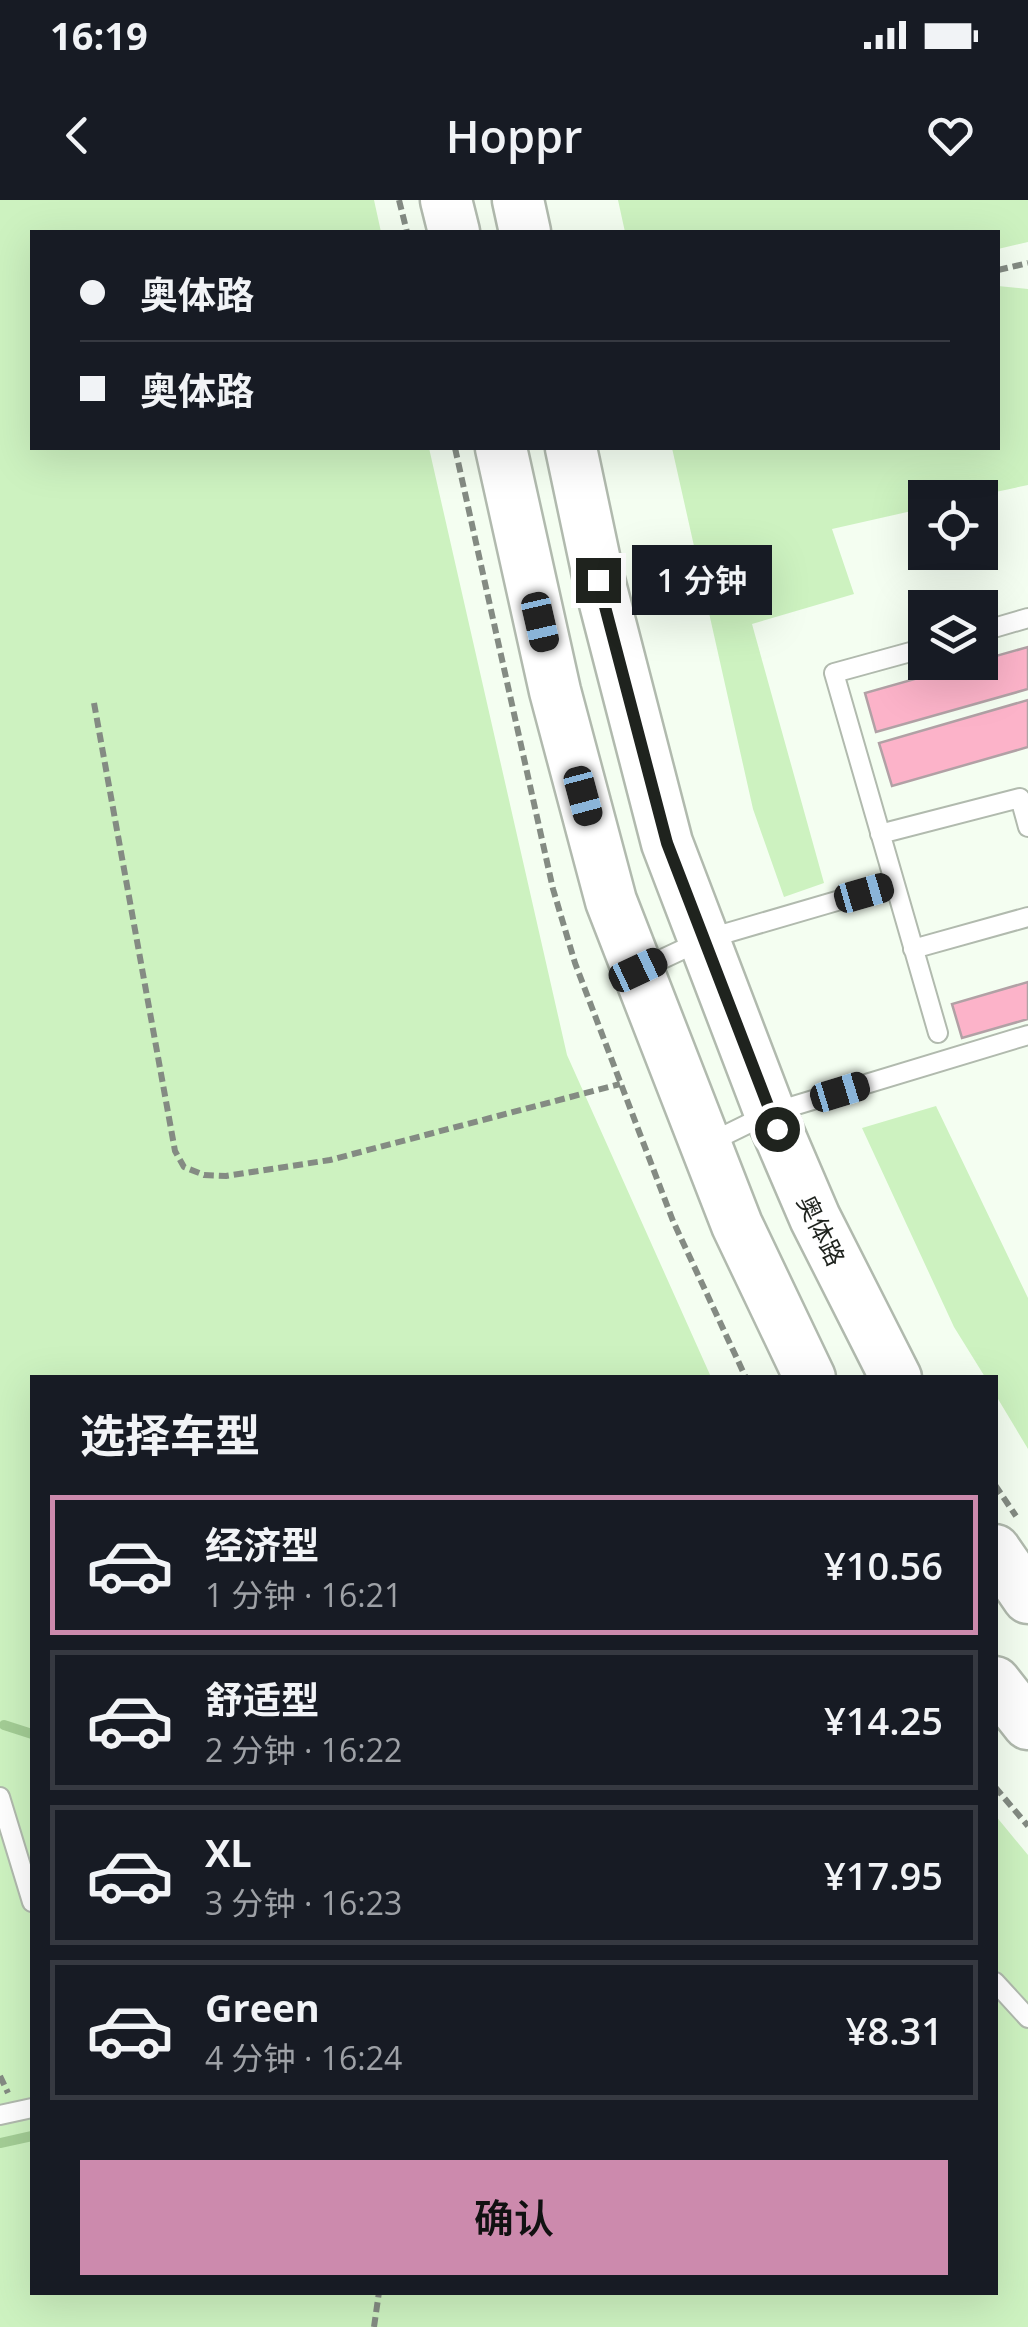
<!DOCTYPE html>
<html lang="zh">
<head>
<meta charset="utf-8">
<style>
	body { margin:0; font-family:"Open Sans","Noto Sans SC",sans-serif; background:#242831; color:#f1f3f6; height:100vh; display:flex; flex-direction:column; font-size:38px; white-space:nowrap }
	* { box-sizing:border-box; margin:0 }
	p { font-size:32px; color:#9ea1a6 }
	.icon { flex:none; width:55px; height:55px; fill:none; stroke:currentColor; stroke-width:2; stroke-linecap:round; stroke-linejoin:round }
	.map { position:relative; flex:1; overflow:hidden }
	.side { position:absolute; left:30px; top:1175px; width:968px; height:920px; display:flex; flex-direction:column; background:#171b24; border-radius:0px; box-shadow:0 10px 40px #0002 }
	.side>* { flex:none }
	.top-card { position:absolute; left:30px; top:30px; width:970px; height:220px; border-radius:0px; box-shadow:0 10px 40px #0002; display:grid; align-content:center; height:220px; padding:0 50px; background:#171b24 }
	.fabs { position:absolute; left:908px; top:280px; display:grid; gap:20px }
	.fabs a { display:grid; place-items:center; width:90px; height:90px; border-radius:0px; background:#171b24; box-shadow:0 10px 40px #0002; font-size:50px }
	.end { position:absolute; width:45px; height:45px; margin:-22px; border:12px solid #1f231e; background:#fff; box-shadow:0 0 0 5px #fff }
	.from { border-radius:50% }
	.bubble { position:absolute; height:70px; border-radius:0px; background:#171b24; box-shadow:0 10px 40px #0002; font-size:32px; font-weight:600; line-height:70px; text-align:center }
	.car { position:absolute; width:30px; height:60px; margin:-30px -15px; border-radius:12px; box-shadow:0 0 8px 2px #0007; background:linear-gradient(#222 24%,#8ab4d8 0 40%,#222 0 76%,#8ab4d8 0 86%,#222 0) }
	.top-card b { display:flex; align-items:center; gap:35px; height:95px; font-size:38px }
	.top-card b+b { border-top:2px solid #363941 }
	.top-card i { width:25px; height:25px; background:#f1f3f6 }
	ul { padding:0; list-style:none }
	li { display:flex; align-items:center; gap:30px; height:140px; margin:0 20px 15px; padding:0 30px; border:5px solid #363941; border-radius:0px }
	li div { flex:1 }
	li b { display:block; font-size:38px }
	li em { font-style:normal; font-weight:600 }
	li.active { border-color:#cc8aad }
	li>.icon { width:90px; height:90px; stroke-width:1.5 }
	h2 { padding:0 50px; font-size:45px; line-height:120px }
	.button { display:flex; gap:20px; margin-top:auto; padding:20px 50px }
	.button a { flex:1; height:115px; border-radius:0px; background:#cc8aad; color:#111; font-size:40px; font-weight:600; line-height:115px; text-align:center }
	.status { display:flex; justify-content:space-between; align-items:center; height:70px; padding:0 50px; background:#171b24; direction:ltr }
	.status svg { height:28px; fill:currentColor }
	header { display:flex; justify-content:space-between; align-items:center; height:130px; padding:0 50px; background:#171b24; font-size:45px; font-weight:600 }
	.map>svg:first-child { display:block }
</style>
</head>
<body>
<div class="status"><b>16:19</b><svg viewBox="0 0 49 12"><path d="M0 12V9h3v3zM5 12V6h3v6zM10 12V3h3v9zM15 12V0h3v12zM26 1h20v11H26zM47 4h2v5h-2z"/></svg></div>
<header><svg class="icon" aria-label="back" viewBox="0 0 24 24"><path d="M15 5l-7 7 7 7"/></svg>Hoppr<svg class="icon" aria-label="heart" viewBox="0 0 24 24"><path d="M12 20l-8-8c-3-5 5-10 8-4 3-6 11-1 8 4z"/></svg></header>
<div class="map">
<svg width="1028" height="2127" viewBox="0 0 1028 2127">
	<rect width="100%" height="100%" fill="#f4fef1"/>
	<path fill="#cdf2c0" d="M 0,0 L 374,0 L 381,32 L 32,32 L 32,248 L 429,248 L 567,855 L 711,1177 L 32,1178 L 32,2092 L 995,2092 L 995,1615 L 1028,1655 L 1028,2127 L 0,2127 Z
		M 618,0 L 1028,0 L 1028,42 L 998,49 L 998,32 L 625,32 Z
		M 998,86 L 1028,89 L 1028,285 L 972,297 L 925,298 L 925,308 L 832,329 L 854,394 L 752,424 L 824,683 L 784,697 L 753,609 L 672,248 L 998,248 Z
		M 936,906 L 1028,1098 L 1028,1249 L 995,1194 L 995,1178 L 985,1177 L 954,1127 L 862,928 Z"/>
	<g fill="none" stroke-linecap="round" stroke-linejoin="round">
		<path stroke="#a3cd95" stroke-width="10" d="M 4,1525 L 32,1534
			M 0,1943 L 32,1936"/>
	</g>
	<path fill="#fcb3c9" stroke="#b1a1a5" stroke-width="2.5" d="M 1028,447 L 1028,489 L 876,532 L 865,493 Z
		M 1028,500 L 1028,547 L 892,586 L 879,543 Z
		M 1028,782 L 1028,819 L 962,838 L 952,804 Z"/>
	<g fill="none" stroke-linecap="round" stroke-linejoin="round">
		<defs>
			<path id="service" d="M 980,432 L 1028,418
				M 925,448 L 834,473 L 938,833
				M 880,634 L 1020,598 L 1028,627
				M 913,749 L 1028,717
				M 643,768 L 703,740 L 895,684
				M 707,944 L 770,913 L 1028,835
				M 0,1597 L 32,1702
				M 995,1782 L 1028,1818
				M 0,1915 L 32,1908"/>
			<path id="secondary" d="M 446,0 L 454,32
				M 518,0 L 525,32
				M 501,248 L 555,491 L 611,701 L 737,1025 L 810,1178
				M 571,248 L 599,380 L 667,643 L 770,913 L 815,1018 L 896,1178
				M 995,1350 L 1028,1398
				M 995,1482 L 1028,1524"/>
		</defs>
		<use href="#service" stroke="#b1baae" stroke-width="22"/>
		<use href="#secondary" stroke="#b1baae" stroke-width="55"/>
		<path stroke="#848b83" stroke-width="6" stroke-dasharray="10 5" stroke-linecap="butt" d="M 399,0 L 407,32
			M 998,70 L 1028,63
			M 455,248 L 553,689 L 575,763 L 673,1021 L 746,1178
			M 639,357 L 646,384
			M 94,503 L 175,951 L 184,967 L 204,975 L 226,976 L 330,960 L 620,884
			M 995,1285 L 1016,1316
			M 995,1587 L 1028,1626
			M 0,1876 L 8,1893
			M 374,2127 L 379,2092"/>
		<use href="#service" stroke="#fff" stroke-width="18"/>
		<use href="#secondary" stroke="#fff" stroke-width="50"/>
	</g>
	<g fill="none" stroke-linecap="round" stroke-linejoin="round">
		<path stroke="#1f231e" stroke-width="12" d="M 598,380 L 667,643 L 777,929"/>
	</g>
	<g text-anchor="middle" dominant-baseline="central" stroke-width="8" stroke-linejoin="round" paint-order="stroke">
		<g font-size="25" fill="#1f231e" stroke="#fff">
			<text transform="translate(822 1030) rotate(64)">奥体路</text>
		</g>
	</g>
</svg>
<div class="fabs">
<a><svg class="icon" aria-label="locate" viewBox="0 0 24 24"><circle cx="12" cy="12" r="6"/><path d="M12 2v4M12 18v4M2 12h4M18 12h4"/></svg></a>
<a><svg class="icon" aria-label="layers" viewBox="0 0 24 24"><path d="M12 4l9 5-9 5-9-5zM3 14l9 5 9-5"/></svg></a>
</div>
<i class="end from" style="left:777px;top:929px"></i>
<i class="end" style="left:598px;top:380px"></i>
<div class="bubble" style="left:632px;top:345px;width:140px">1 分钟</div>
<i class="car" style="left:540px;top:422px;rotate:167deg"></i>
<i class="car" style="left:583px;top:596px;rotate:165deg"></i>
<i class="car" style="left:864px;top:693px;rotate:74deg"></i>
<i class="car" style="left:638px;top:770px;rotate:65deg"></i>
<i class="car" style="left:840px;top:892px;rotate:73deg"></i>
<div class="top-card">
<b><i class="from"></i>奥体路</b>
<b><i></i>奥体路</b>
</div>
<section class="side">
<h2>选择车型</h2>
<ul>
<li class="active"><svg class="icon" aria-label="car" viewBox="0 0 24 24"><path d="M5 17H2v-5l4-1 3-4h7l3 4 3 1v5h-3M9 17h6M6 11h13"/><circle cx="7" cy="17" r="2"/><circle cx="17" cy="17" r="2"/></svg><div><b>经济型</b><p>1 分钟 · 16:21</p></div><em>¥10.56</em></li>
<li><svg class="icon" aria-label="car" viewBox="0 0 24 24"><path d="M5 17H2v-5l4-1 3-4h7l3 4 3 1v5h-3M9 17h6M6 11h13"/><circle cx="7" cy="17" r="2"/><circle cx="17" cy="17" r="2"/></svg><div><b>舒适型</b><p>2 分钟 · 16:22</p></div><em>¥14.25</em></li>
<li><svg class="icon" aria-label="car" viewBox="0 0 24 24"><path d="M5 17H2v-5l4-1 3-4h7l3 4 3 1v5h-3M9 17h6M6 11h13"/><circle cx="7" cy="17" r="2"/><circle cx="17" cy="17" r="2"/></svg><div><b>XL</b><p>3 分钟 · 16:23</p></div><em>¥17.95</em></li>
<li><svg class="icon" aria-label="car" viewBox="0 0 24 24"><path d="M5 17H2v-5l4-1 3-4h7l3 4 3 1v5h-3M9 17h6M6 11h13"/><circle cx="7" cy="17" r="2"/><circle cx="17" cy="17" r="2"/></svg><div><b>Green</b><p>4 分钟 · 16:24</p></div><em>¥8.31</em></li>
</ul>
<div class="button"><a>确认</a></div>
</section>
</div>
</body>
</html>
